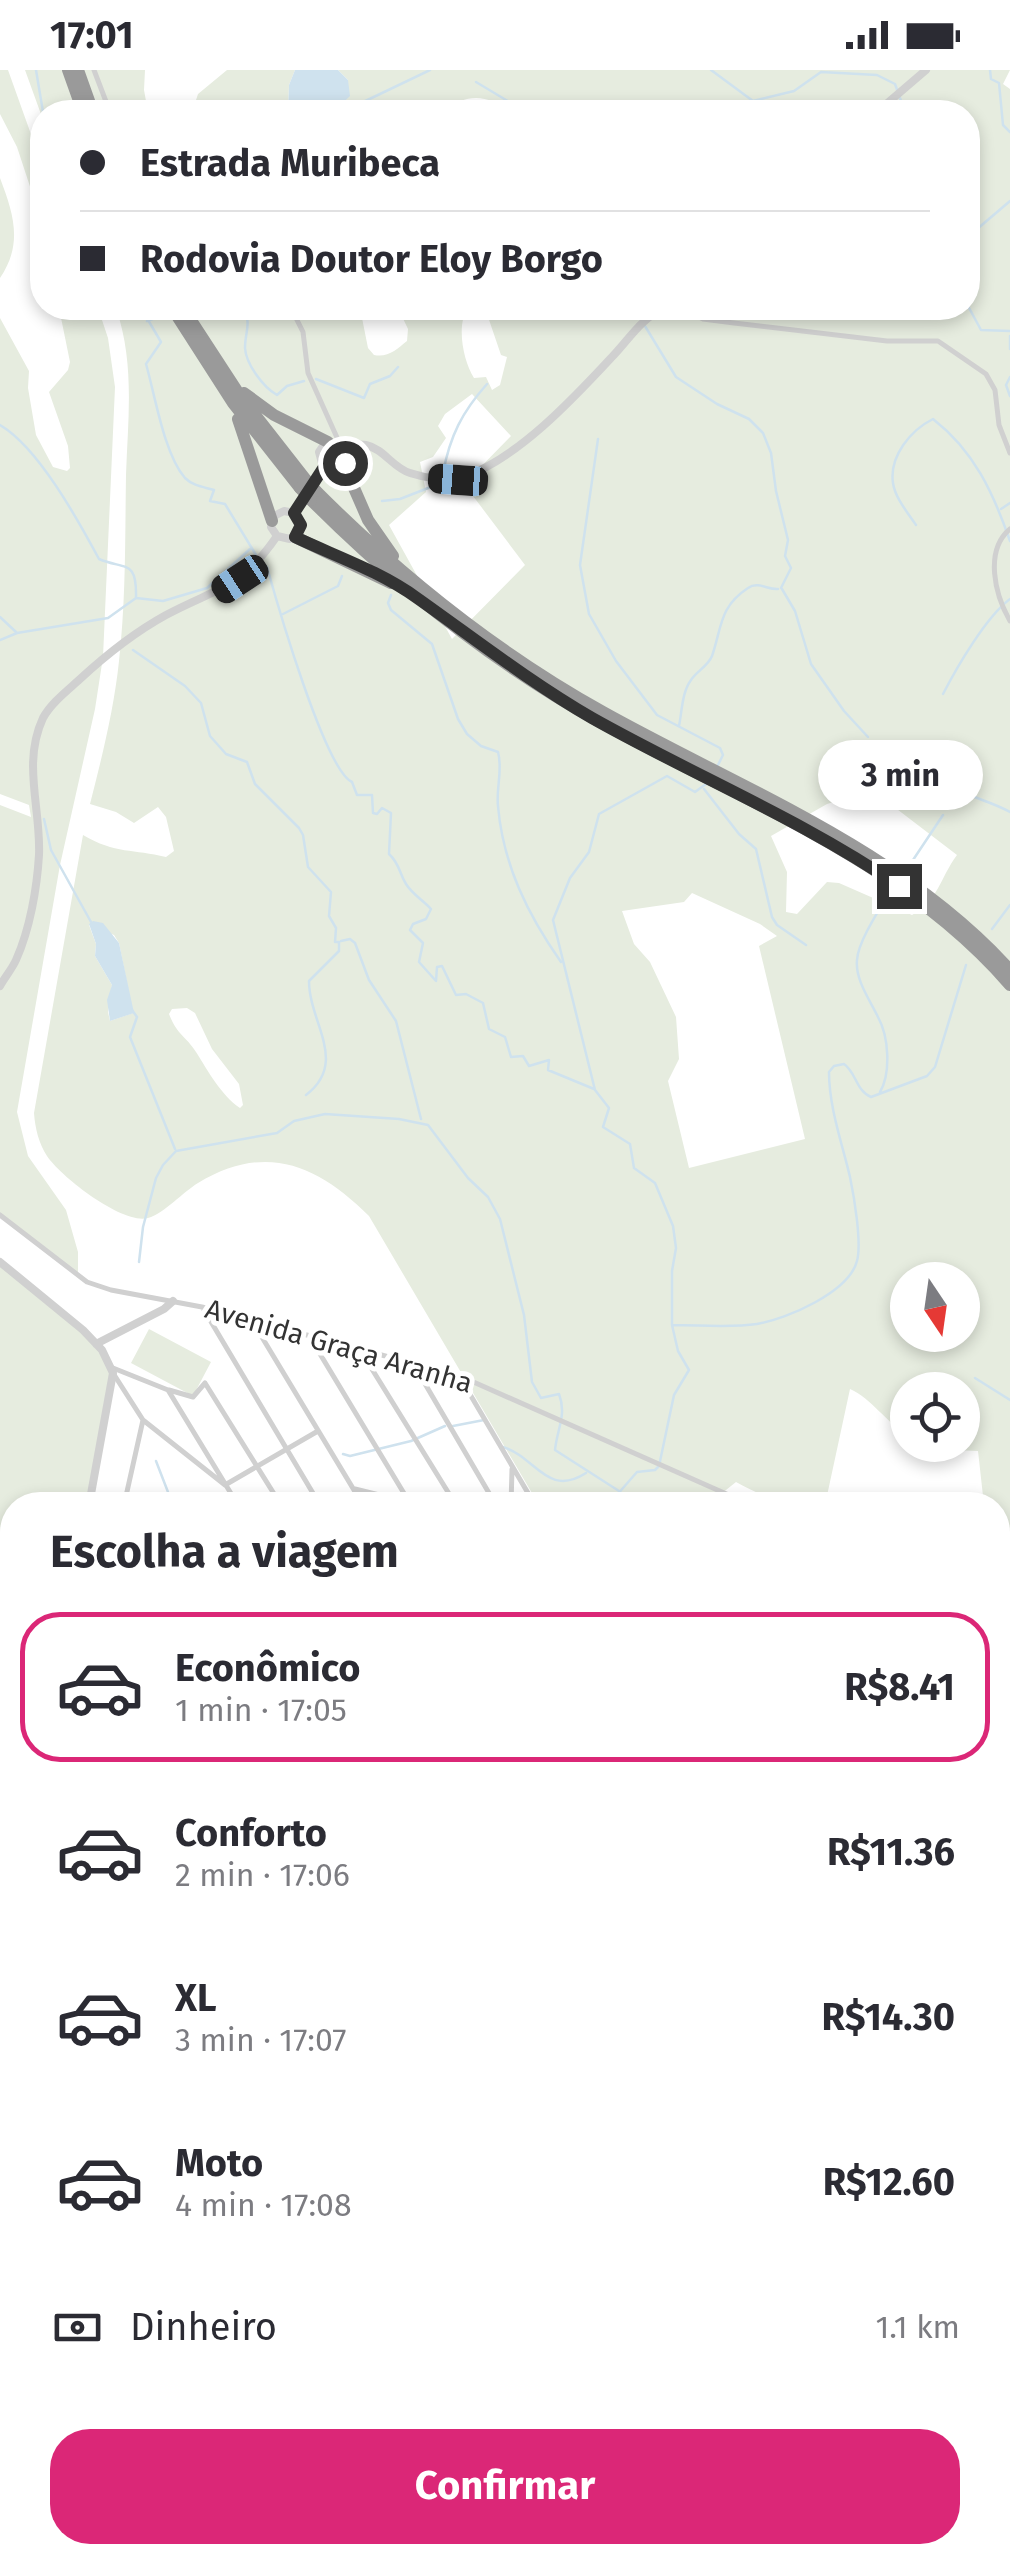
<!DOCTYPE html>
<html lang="pt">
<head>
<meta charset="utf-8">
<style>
	body { margin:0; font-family:"Fira Sans",sans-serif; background:#f7f7f7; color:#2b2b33; height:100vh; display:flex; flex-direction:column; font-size:38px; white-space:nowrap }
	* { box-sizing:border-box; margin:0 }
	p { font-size:32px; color:#7c7c81 }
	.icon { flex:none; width:55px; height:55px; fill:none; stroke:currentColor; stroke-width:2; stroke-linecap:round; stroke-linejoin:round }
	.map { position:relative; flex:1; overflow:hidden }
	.sheet { position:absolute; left:0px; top:1422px; width:1010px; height:1072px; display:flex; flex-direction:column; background:#fff; border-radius:40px 40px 0 0; box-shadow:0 5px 15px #0003 }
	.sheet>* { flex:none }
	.hud { position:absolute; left:30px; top:30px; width:950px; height:220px; border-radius:40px; box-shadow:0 5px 15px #0003; display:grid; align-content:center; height:220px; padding:0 50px; background:#fff }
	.needle { width:65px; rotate:167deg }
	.fabs { position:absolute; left:890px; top:1192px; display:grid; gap:20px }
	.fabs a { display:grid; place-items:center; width:90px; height:90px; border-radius:50%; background:#fff; box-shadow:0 5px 15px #0003; font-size:50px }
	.end { position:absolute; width:45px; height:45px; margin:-22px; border:12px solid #333; background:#fff; box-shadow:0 0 0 5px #fff }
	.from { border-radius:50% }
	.bubble { position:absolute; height:70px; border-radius:35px; background:#fff; box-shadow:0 5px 15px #0003; font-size:32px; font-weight:700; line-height:70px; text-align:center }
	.car { position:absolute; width:30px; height:60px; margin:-30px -15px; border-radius:12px; box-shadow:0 0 8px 2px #0007; background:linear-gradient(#222 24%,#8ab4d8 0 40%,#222 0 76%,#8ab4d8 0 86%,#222 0) }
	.hud b { display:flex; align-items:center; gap:35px; height:95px; font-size:38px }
	.hud b+b { border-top:2px solid #e1e1e2 }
	.hud i { width:25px; height:25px; background:#2b2b33 }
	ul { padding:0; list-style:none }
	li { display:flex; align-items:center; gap:30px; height:150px; margin:0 20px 15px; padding:0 30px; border:5px solid transparent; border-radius:40px }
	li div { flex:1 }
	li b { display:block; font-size:38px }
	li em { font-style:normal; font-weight:700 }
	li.selected { border-color:#db2777 }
	li>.icon { width:90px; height:90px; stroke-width:1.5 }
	h2 { padding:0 50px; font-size:45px; line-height:120px }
	.pay { display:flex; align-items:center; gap:25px; height:110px; padding:0 50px; font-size:38px }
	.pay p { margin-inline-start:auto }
	.action { display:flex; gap:20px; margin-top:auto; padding:20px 50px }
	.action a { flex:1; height:115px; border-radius:40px; background:#db2777; color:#fff; font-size:40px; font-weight:700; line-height:115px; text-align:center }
	.status { display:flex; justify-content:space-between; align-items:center; height:70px; padding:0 50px; background:#fff; direction:ltr }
	.status svg { height:28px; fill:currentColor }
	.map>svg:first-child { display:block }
</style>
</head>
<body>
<div class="status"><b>17:01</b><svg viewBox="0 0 49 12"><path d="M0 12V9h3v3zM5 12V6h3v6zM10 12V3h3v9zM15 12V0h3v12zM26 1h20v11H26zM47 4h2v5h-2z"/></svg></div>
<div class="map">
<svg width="1010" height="2494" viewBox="0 0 1010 2494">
	<rect width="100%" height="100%" fill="#fff"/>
	<path fill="#e6ecdf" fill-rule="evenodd" d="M 0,0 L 8,0 L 42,95 L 42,153 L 17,77 L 0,44 Z
		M 25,0 L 145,0 L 144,20 L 148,42 L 42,42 L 42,47 Z
		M 227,0 L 295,0 L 289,15 L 288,42 L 192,42 L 198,24 Z
		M 338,0 L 1010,0 L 1003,14 L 1010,19 L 1010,2494 L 878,2494 L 880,2483 L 998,2482 L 998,1435 L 984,1435 L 978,1381 L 928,1379 L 922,1375 L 962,1375 L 962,1320 L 908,1320 L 907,1365 C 886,1352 872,1329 850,1319 L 825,1435 C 789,1435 768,1430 736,1412 L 716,1428 L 716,1435 L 539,1435 L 369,1146 C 318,1095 266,1072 198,1113 C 183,1122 165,1143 148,1148 C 123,1155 61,1107 47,1086 C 39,1074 35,1058 34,1043 L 83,765 C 115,784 134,779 166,787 L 174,781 L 166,747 L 158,737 L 134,753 L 116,742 L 90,734 C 102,687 114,639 119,591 C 126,529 125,467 126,405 C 128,347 135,294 116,238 L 360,238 L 368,278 L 374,285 C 388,288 397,279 407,271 L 408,259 L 398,238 L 468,238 C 456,254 463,291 474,308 L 486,307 L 492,320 L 500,315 L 507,287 L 501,285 L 485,238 L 968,238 L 968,42 L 511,42 C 489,25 465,22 446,42 L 333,42 L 344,35 L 348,10 ZM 472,324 L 511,366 L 464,414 L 525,495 L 452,569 L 389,455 L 426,422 L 420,392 L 433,387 L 446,368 L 438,356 L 445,344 ZM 872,720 L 957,785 C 940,808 938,831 912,845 L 839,813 L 827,812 L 797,844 L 786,842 L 787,802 L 771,766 L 827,734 ZM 692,823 L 760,854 L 777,866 L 759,876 L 805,1069 L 689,1098 L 668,1011 L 679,989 L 676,947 L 650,892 L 634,874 L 622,841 L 684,832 ZM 89,855 L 114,865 L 119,873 L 133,943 L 110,951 L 108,942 L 112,915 L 95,886 L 96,874 ZM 187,938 L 195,943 L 212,979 L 239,1014 L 243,1035 L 240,1038 C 221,1025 208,1001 196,982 C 185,965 177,965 169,944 L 172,939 ZM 908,1210 L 962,1210 L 962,1265 L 908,1265 Z
		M 0,108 C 14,145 23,174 0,208 Z
		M 59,238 L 98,238 L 108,268 L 115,317 L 103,587 L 95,639 L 60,795 L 17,1042 L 28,1086 L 66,1140 L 78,1182 L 78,1205 L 0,1144 L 0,735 L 31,747 L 29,735 L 0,724 L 0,248 L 29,301 L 28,318 L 36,365 L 53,397 L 67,401 L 70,398 L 68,376 L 49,322 L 68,300 L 70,292 Z
		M 0,1188 L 102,1281 L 116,1304 L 90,1435 L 12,1435 L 12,1585 L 0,1601 Z
		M 149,1259 L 211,1292 L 193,1326 L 131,1293 Z
		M 0,1650 L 12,1659 L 12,1915 L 0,1893 Z
		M 0,1926 L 12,1950 L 12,2090 L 9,2099 L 0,2094 Z
		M 12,2136 L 12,2366 L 0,2355 L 0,2172 Z
		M 0,2456 L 12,2467 L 12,2482 L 31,2483 L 38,2488 L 38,2482 L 360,2483 L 351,2494 L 0,2494 Z
		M 722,2483 L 731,2494 L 395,2494 L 382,2483 Z"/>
	<path fill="#cfe2ee" d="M 295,0 L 338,0 L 348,10 L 350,26 L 333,42 L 288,42 L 289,15 Z
		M 93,851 L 103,853 L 119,873 L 134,943 L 110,951 L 107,930 L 112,915 L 95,886 L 96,874 L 89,854 Z"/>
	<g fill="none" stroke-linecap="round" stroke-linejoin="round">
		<path stroke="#cfe2ee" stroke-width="2.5" d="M 36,0 L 43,42
			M 711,0 L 753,31 L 794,21 L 821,2 L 877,5 L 895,14 L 905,42
			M 990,0 L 991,9 L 999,13 L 1003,55 L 1010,62
			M 476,12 L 526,42
			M 342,34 L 357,35 L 430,0
			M 976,160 L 1010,131
			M 968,236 L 981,260 L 1010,261
			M 141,238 L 161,272 L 146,294 C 155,325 164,384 185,408 C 193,416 204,417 214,420 L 210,431 L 225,434 L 256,485
			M 243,238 C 252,254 245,261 245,278 C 246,294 263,317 277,325 L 287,316 L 304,311
			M 634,238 L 676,307 L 717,334 L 749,349 L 763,363 L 771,383 L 776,421 L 788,470 L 785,486 L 791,498 L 781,518
			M 147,251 L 167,244
			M 1010,266 L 1010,279
			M 1010,307 L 1006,315 L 1010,326
			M 316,309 L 364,328 L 370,314 L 390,306 L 398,297
			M 0,355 C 38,377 78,450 99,489 C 125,500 137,489 136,528
			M 598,369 L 580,495 L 589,544 L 616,591 L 657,645 L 720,678 L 723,685 L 718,695
			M 443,403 C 450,366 462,342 487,314
			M 382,431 L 400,429 L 441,413
			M 1001,439 L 1010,433
			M 916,455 C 908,443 895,428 893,413 C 889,386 911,360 933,349 C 974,381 993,422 1010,471
			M 262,493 L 267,497 C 277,533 325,700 352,712 L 357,725 L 372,725 L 373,743 L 377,744 L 382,738 L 391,743 L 389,784 C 400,794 399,803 406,814 C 413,825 423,830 431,839 L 426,849 L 413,854 L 410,860 L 423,873 L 419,892 L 436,911 L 437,897 L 442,896 L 456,925 L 466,924 L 483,933 L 489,959 L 505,967 L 511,987 L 523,986 L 529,996 L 549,990 L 548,1000 L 594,1019
			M 782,519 L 795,541 L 811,594 L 844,641 L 868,667
			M 391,525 L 388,533 L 391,540 L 432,574 L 458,649 L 467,664 L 481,676 L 498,682 C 503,699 496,718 498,736 C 503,795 528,845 561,892
			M 283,544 L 338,516 L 342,506
			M 0,547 L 16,562
			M 0,570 L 17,563 L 108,548 L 136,528 L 163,531 L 207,518 L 250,479
			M 133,580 L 185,616 L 201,633 L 210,666 L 226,684 L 247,692 L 255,714 L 299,758 L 303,765 L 308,797 L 331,822 L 329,846 L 336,858 L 335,872 L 339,872 L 339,881 L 309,911 C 309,953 349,992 306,1025
			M 943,624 C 957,597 986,547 1010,529
			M 679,656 C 682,641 682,622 691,610 C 697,601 708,596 712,586 C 722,557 719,537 748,518 C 758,511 768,520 778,519
			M 928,680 C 942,727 976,723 1010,742
			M 704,719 L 739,764 L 756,779 L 772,847 L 777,855 L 806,875
			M 44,749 L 51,780 L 91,852
			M 907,799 L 943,745
			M 992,859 L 1010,835
			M 341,871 L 350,869 L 355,873 L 369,910 L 396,951 L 421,1049
			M 132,940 L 137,947 L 130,967 L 175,1079
			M 880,1022 C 891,1003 889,967 878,947 C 870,930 855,910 857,890 C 858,871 881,837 891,820
			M 139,1192 L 143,1157 L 156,1108 L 163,1095 L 176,1081 L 277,1063 L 294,1051 L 325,1044 L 399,1049 L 428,1055 L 468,1108 L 488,1127 L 500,1149 L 524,1245 L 532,1312 L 541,1328 L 559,1324 C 567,1345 557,1359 555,1380 L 619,1421
			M 673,1255 C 700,1255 730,1258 757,1254 C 787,1249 849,1222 857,1191 C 862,1173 854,1126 850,1107 C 842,1073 829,1037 829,1002 L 834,996 L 844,994 C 856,1002 856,1021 871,1027 L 927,1006 L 935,997 L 966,895
			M 975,1308 L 1010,1330
			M 453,1356 L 484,1350
			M 503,1377 C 536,1387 547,1428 586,1403
			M 343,1384 L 350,1386 L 411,1371 L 445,1356
			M 156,1391 L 173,1435
			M 615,1435 L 616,1426 L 637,1402 L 655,1400 L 659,1396 L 674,1325 L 689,1300 L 678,1281 L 672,1255 L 672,1201 L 676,1178 L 673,1156 L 655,1113 L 634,1098 L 630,1074 L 603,1057 L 609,1038 L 595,1020 L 553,850 L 570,808 L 589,782 L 599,744 L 667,706 L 695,722 L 706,714
			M 998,1497 L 1010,1489
			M 0,1677 L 12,1687
			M 0,1825 L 12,1793
			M 998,1876 L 1010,1906
			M 0,2046 L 12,2055
			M 998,2303 L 1010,2290
			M 689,2482 L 698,2494
			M 925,2482 L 930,2491
			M 251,2494 L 256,2487 L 278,2494
			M 322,2494 L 337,2482
			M 529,2494 L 543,2482
			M 930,2494 L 936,2482"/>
		<path stroke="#d0d0d0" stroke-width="5" d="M 94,0 L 110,42
			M 291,238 L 303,262 L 308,303 L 339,372
			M 679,238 L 703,249 L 734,253 L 887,271 L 938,271 L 986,304 L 995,320 L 999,355 L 1010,383
			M 1010,459 C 984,481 995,525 1010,551
			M 0,1145 L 87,1212 L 111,1220 L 202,1237 L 460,1306 L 740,1430
			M 204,1240 L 320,1435
			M 254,1254 L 363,1435
			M 311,1269 L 411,1435
			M 362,1283 L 456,1435
			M 414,1295 L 496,1435
			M 113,1298 L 168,1320 L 238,1435
			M 113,1303 L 143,1350 L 225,1415 L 318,1361
			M 461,1309 L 535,1435
			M 169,1320 L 193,1327 L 205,1313 L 281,1435
			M 355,1419 L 420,1435
			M 124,1435 L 143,1350
			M 511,1435 L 512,1399
			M 0,2461 L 12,2471
			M 26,2482 L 38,2494
			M 754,2482 L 755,2494
			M 818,2482 L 826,2482
			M 789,2494 L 800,2482
			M 863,2494 L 870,2482"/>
		<path stroke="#d0d0d0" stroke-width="8" d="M 877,42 L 926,0
			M 343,375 L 347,385 L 344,395 L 334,400 L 323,397 L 319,382 C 327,368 331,373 343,375 C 350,376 358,373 366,375 C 384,379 393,398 410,403 C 425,408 449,412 463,407 C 516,390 573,329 611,288 C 629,270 641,247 666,238
			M 294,443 L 323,397
			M 277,466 L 290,469 L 298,463 L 300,452 L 294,443
			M 277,466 L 271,457 L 274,446 L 284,441 L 294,443
			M 0,916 C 5,907 12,899 16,890 C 30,859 37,818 39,785 C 41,738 22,693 43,648 C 51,633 68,620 80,609 C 106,585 135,562 166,545 C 218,517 240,520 277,466
			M 0,1192 L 83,1260 L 102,1280 L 113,1303 L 89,1435
			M 96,1274 L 164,1239 L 173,1231
			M 345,2494 L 357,2482"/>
		<path stroke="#ababab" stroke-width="10" d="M 0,1646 L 12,1655
			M 729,2482 L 738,2494"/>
		<path stroke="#9a9a9a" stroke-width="12" d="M 68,0 L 83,42
			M 78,0 L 93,42
			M 172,238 L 233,333 L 300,418
			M 183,238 L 241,327 L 306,410
			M 244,323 L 274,345 L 328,372
			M 238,349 L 272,451
			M 344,395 L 368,450 L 393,486
			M 316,421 C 402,507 497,583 603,642 C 743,720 900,779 1010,900
			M 311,430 C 397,516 492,592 598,651 C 740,730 901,789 1010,915
			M 295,467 L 391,513"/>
		<path stroke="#9a9a9a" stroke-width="12" d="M 306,410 L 316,421
			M 300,418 L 311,430"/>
	</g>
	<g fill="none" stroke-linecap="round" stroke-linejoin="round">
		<path stroke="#333" stroke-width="12" d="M 345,393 L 334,400 L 324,397 L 294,443 L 301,455 L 295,467 C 335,486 380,501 417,528 C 475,569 530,612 592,648 C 693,705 803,750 899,816"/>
	</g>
	<g text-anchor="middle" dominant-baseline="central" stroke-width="10" stroke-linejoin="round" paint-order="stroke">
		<g font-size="28" fill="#333" stroke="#fff">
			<text transform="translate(339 1276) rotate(16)">Avenida Graça Aranha</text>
		</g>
	</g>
</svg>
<div class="fabs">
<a><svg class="needle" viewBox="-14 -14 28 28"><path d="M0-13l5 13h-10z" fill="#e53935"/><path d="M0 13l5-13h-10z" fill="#7c7c81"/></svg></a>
<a><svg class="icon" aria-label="locate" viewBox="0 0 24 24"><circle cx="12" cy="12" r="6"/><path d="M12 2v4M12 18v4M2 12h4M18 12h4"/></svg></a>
</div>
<i class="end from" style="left:345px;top:393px"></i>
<i class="end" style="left:899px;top:816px"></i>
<div class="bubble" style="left:818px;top:670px;width:165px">3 min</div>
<i class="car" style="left:458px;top:410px;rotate:274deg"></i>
<i class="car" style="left:240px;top:509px;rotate:237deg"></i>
<div class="hud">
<b><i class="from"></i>Estrada Muribeca</b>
<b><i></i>Rodovia Doutor Eloy Borgo</b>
</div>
<section class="sheet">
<h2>Escolha a viagem</h2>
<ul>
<li class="selected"><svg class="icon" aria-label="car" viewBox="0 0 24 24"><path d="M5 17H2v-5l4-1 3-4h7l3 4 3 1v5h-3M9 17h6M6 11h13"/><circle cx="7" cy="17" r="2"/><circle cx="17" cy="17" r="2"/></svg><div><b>Econômico</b><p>1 min · 17:05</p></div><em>R$8.41</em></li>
<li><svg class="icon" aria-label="car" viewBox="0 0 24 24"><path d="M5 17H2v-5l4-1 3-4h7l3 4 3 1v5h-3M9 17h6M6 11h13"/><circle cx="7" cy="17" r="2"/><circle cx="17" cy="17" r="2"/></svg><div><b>Conforto</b><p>2 min · 17:06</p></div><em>R$11.36</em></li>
<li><svg class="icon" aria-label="car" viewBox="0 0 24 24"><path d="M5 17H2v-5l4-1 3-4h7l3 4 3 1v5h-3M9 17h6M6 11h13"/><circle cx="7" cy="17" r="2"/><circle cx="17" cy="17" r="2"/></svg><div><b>XL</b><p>3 min · 17:07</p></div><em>R$14.30</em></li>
<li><svg class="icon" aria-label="car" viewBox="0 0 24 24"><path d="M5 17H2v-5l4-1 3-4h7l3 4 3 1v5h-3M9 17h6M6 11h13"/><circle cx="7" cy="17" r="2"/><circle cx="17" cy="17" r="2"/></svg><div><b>Moto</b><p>4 min · 17:08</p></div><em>R$12.60</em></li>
</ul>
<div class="pay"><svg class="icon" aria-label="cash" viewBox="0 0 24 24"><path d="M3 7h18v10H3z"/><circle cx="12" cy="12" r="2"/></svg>Dinheiro<p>1.1 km</p></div>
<div class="action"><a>Confirmar</a></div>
</section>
</div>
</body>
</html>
